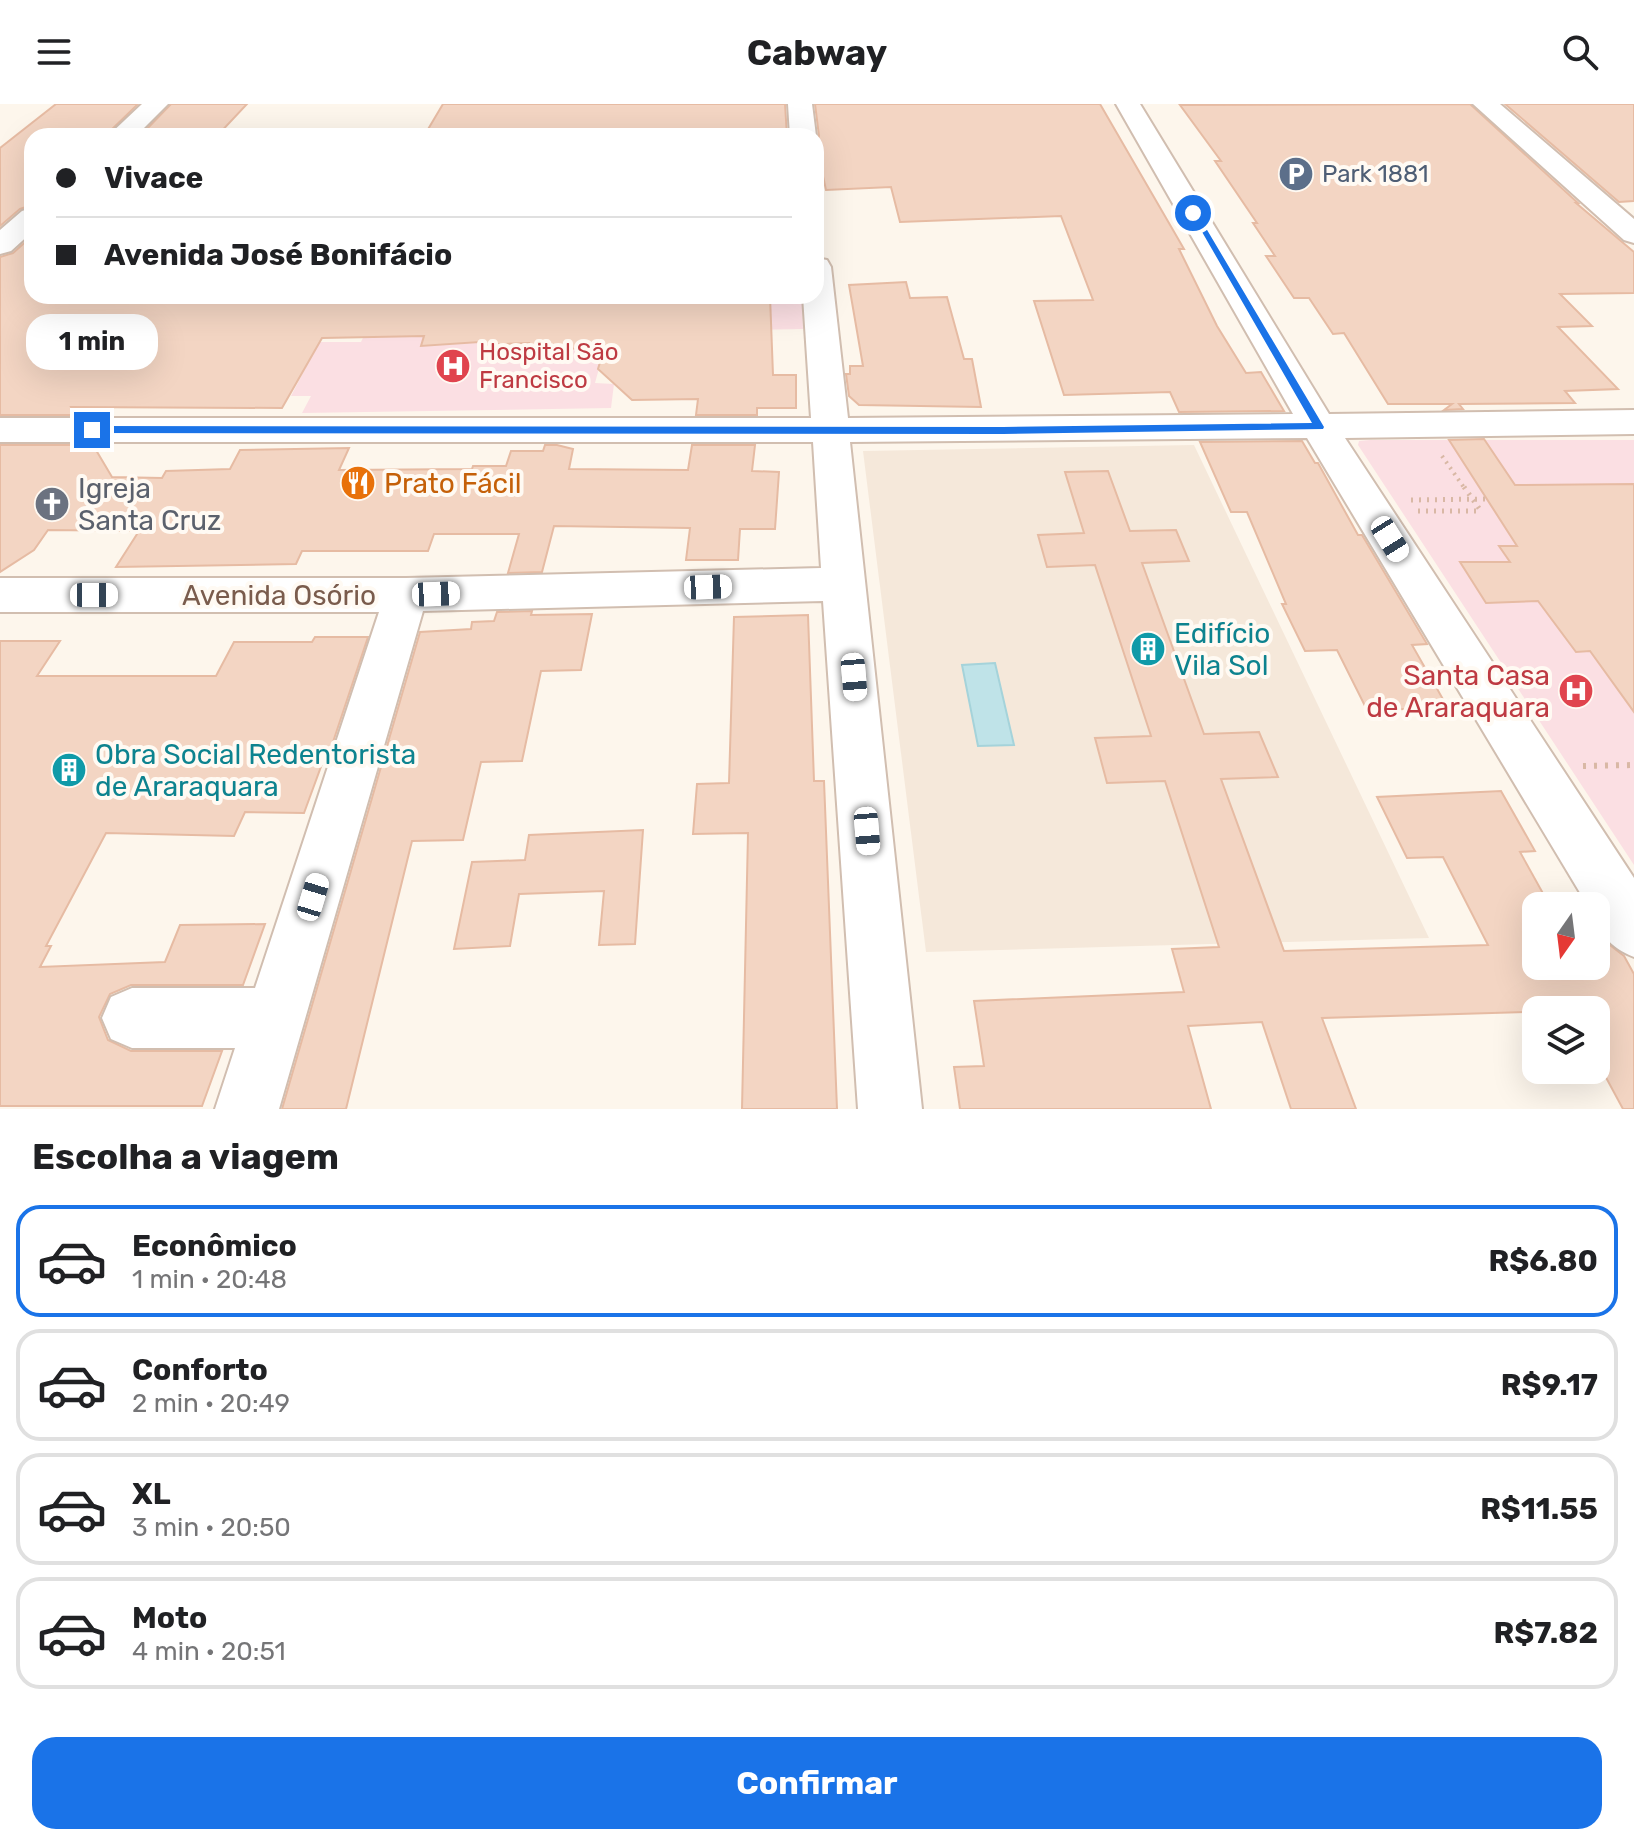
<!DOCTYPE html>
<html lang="pt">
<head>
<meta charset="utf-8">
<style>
	body { margin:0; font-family:Rubik,sans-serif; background:#f2f2f2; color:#202124; height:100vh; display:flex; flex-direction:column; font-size:30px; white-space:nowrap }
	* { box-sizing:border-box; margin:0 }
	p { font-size:26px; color:#757577 }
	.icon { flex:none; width:44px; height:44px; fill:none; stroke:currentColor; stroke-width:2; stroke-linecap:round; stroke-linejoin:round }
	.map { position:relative; height:1005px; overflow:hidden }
	.details { display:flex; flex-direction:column; background:#fff; flex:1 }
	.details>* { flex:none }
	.top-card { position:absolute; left:24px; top:24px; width:800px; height:176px; border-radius:24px; box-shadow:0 8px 32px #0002; display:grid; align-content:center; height:176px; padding:0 32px; background:#fff }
	.needle { width:52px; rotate:194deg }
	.buttons { position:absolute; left:1522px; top:788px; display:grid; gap:16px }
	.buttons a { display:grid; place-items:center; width:88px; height:88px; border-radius:16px; background:#fff; box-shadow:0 8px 32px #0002; font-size:40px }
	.end { position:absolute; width:36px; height:36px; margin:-18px; border:10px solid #1a73e8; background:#fff; box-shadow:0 0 0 4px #fff }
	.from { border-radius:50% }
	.bubble { position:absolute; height:56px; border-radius:24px; background:#fff; box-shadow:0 8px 32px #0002; font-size:26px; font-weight:700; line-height:56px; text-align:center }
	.car { position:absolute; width:24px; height:48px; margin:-24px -12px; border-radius:10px; box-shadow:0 0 6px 2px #0007; background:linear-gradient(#fff 24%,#345 0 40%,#fff 0 76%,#345 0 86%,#fff 0) }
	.top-card b { display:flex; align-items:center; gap:28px; height:76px; font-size:30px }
	.top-card b+b { border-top:2px solid #e0e0e0 }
	.top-card i { width:20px; height:20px; background:#202124 }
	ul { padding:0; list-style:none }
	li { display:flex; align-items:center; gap:24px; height:112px; margin:0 16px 12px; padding:0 16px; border:4px solid #e0e0e0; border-radius:24px }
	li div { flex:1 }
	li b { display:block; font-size:30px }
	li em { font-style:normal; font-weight:700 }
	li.current { border-color:#1a73e8 }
	li>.icon { width:72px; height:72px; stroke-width:1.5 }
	h2 { padding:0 32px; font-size:36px; line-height:96px }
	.cta { display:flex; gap:16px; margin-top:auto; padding:16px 32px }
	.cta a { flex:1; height:92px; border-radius:24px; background:#1a73e8; color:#fff; font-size:32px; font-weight:700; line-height:92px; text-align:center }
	header { display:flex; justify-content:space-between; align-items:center; height:104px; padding:0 32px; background:#fff; font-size:36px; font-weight:700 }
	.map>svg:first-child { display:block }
</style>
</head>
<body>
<header><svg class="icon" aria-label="menu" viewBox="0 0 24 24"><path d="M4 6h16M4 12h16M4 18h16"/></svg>Cabway<svg class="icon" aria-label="search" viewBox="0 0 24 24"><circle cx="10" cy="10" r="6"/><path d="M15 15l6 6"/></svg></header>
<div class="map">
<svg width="1634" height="1005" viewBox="0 0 1634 1005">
	<rect width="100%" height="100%" fill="#fdf6ec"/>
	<path fill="#f5e8da" d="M 1194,341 L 1429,834 L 926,848 L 863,347 Z"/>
	<path fill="#fbdfe3" d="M 383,192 L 802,192 L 803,225 L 618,228 L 614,245 L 604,246 L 595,279 L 614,280 L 611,304 L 302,309 L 311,292 L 291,292 L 319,238 L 361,238 Z
		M 1370,336 L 1634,336 L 1634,761 L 1358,341 L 1359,337 Z"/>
	<path fill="#bfe3e8" stroke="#a5d3da" stroke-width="2" d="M 995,559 L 1014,641 L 978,642 L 962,561 Z"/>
	<path fill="#f3d5c3" stroke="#e6bba3" stroke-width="2" d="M 56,0 L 138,0 L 105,32 L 32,32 L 32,101 L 20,105 L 0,122 L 0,44 Z
		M 171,0 L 247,0 L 217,32 L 140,32 Z
		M 443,0 L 785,0 L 787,32 L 424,32 Z
		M 815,0 L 1100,0 L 1184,145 L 1179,145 L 1217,222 L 1246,269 L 1261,268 L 1284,307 L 1179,308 L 1170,288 L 1064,291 L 1034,197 L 1093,196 L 1061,112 L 900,118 L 891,83 L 826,86 L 816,40 L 819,32 Z
		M 1470,0 L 1578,99 L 1576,99 L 1634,148 L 1634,189 L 1560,190 L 1592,222 L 1558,223 L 1618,285 L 1565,287 L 1575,299 L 1459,300 L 1463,305 L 1444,306 L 1452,300 L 1388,300 L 1344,229 L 1333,230 L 1309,194 L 1294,194 L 1266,152 L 1275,152 L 1253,119 L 1257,119 L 1215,57 L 1221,57 L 1180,1 Z
		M 1505,0 L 1634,0 L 1634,97 L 1619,98 Z
		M 32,132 L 32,192 L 770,192 L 773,271 L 796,271 L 796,304 L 757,304 L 757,311 L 696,311 L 698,295 L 632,296 L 598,265 L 604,245 L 528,244 L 529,239 L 479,241 L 479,238 L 421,242 L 424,232 L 322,234 L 282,304 L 71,303 L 75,311 L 0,311 L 0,153 L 13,149 Z
		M 906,178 L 910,194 L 947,193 L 964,255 L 972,255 L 981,303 L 859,301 L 849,292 L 846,270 L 850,270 L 850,262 L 863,262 L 849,181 Z
		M 1484,335 L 1515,381 L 1634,380 L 1634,608 L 1590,547 L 1576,548 L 1538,497 L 1486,499 L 1460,458 L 1510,458 L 1499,442 L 1517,442 L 1449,336 Z
		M 1302,337 L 1315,359 L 1318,359 L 1358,431 L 1362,431 L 1427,540 L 1412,541 L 1448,604 L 1367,606 L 1337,546 L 1305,547 L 1282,500 L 1286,500 L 1247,408 L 1231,408 L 1200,338 Z
		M 0,341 L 93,341 L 112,373 L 162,374 L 166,367 L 230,365 L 240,346 L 349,344 L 339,366 L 472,365 L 473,362 L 506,362 L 511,347 L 543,347 L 545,341 L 557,341 L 573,345 L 569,365 L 688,366 L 692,341 L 755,341 L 752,367 L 779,368 L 775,425 L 740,425 L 738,456 L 686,456 L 690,424 L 554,422 L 542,468 L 508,469 L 519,430 L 434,430 L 428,447 L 302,447 L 296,460 L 116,463 L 139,427 L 48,426 L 34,446 L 0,468 Z
		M 1108,367 L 1130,427 L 1176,426 L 1189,457 L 1142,459 L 1204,630 L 1259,628 L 1278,673 L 1221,675 L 1284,847 L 1488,841 L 1443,753 L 1407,754 L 1377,693 L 1501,687 L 1535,747 L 1520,748 L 1550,802 L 1536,802 L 1536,862 L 1596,862 L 1596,838 L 1606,838 L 1624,852 L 1634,870 L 1634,1005 L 1623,1005 L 1596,955 L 1596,906 L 1322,914 L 1356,1005 L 1291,1005 L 1262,918 L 1188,922 L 1211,1005 L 960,1005 L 954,963 L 984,962 L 974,897 L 1184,888 L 1172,845 L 1219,843 L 1165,677 L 1107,679 L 1095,634 L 1151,632 L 1095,461 L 1047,463 L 1038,431 L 1084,429 L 1065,368 Z
		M 532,507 L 531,511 L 592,510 L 581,566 L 541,567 L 522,657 L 481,658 L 463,736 L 412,737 L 346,1005 L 282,1005 L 420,528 L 471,525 L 472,518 L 494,517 L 497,508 Z
		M 808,511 L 814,677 L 824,677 L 837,1005 L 742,1005 L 748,729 L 693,730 L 697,680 L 729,679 L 734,513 Z
		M 315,533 L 368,533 L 329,650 L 326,649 L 304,709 L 245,708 L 234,732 L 106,729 L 46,842 L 51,842 L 40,863 L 165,858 L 180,821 L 265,820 L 243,881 L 131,881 L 110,890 L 99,913 L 108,936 L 131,947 L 222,947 L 202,1002 L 0,1002 L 0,537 L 60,537 L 37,572 L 216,572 L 234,538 L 312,538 Z
		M 643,726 L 635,840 L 599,841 L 604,787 L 519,790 L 510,842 L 454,845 L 472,758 L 525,756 L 529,731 Z"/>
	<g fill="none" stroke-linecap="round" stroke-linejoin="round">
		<defs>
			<path id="minor" d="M 142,0 L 168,0 L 136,32 L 108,32 Z
				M 788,0 L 812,0 L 816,32 L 790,32 Z
				M 1116,0 L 1140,0 L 1329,310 L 1634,306 L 1634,330 L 1345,334 L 1634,774 L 1634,853 C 1611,844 1596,829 1596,802 L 1588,802 L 1307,334 L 850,338 L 922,1005 L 858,1005 L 823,497 L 423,507 L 279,1005 L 215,1005 L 235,944 L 132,944 L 111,935 L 102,914 L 111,893 L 132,884 L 255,884 L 379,508 L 0,508 L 0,474 L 406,474 L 821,464 L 813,338 L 0,338 L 0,314 L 811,314 L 803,192 L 816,192 L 816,154 L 827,156 L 831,163 L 848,314 L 1293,310 Z
				M 1473,0 L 1500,0 L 1634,115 L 1634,139 L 1624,136 Z
				M 32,104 L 32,128 L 11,147 L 0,150 L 0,126 L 22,107 Z"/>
		</defs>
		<use href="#minor" stroke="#d1beb0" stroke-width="4"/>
		<path stroke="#d9b8a5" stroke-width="4" stroke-dasharray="2 5" stroke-linecap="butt" d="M 1442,352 L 1465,385"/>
		<path stroke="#d9b8a5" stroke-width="5" stroke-dasharray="2 6" stroke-linecap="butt" d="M 1464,383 L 1481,407
			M 1411,396 L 1487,395
			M 1418,407 L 1480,407"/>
		<path stroke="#d9b8a5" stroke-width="6" stroke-dasharray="3 8" stroke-linecap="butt" d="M 1583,662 L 1634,661"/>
		<use href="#minor" fill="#fff" fill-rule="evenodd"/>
	</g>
	<path fill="#1a73e8" d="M 1190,107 L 1197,109 L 1324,323 L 1323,325 L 1003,330 L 92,329 L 87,326 L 92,322 L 1003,323 L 1312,319 Z"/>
	<defs>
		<symbol id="parking-disc" viewBox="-11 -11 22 22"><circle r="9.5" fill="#5c6f8a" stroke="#fffaf3"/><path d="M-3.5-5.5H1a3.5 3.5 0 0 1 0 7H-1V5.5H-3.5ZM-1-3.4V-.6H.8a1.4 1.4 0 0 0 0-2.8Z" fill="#fff"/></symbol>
		<symbol id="hospital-disc" viewBox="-11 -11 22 22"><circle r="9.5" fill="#e0444e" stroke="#fffaf3"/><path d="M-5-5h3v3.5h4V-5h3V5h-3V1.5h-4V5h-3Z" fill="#fff"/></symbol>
		<symbol id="restaurant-disc" viewBox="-11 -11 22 22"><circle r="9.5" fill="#e8710a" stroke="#fffaf3"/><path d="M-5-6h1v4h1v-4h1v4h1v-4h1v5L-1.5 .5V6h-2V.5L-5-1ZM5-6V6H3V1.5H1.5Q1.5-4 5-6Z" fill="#fff"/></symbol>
		<symbol id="church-disc" viewBox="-11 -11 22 22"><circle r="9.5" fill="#6b7280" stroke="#fffaf3"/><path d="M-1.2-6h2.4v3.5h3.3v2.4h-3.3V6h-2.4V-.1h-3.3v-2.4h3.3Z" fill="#fff"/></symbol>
		<symbol id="building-disc" viewBox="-11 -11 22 22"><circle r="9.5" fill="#0f9aa8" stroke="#fffaf3"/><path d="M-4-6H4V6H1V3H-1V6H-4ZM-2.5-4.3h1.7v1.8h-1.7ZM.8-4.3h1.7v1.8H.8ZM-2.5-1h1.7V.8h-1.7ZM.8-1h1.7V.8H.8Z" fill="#fff"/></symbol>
	</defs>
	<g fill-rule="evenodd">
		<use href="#parking-disc" x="1276" y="50" width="40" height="40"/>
		<use href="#hospital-disc" x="433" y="242" width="40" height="40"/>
		<use href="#restaurant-disc" x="338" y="359" width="40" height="40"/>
		<use href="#church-disc" x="32" y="380" width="40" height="40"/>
		<use href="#building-disc" x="1128" y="525" width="40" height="40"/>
		<use href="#hospital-disc" x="1556" y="567" width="40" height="40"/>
		<use href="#building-disc" x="49" y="646" width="40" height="40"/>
	</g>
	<g text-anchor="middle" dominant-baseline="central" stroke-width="8" stroke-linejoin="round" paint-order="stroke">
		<g font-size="24" fill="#4e5e75" stroke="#fffaf3" text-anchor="start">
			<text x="1322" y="70">Park 1881</text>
		</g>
		<g font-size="24" fill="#be3a42" stroke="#fffaf3" text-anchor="start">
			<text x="479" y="248">Hospital São<tspan x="479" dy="28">Francisco</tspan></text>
		</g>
		<g font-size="28" fill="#c56008" stroke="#fffaf3" text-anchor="start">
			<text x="384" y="379">Prato Fácil</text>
		</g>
		<g font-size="28" fill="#5b616d" stroke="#fffaf3" text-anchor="start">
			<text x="78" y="384">Igreja<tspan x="78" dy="32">Santa Cruz</tspan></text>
		</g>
		<g font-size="28" fill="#7a5c4d" stroke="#fffaf3">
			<text x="279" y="491">Avenida Osório</text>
		</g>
		<g font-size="28" fill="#0d838f" stroke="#fffaf3" text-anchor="start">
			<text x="1174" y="529">Edifício<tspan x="1174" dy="32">Vila Sol</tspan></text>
			<text x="95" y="650">Obra Social Redentorista<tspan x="95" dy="32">de Araraquara</tspan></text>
		</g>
		<g font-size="28" fill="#be3a42" stroke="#fffaf3" text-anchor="end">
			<text x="1550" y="571">Santa Casa<tspan x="1550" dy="32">de Araraquara</tspan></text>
		</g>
	</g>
</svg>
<div class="buttons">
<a><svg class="needle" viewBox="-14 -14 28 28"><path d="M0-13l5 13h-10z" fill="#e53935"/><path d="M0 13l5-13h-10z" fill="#757577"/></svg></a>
<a><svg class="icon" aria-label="layers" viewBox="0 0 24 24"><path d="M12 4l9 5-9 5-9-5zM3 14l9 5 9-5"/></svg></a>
</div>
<i class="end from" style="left:1193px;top:109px"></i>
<i class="end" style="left:92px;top:326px"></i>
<div class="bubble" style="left:26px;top:210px;width:132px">1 min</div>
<i class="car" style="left:1390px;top:435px;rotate:148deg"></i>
<i class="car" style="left:708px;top:483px;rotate:88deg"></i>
<i class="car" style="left:436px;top:490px;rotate:88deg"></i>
<i class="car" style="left:94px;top:491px;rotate:90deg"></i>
<i class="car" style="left:854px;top:573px;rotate:175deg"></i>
<i class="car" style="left:867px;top:727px;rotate:175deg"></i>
<i class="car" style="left:313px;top:793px;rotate:17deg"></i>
<div class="top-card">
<b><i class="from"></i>Vivace</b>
<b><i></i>Avenida José Bonifácio</b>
</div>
</div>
<section class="details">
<h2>Escolha a viagem</h2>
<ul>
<li class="current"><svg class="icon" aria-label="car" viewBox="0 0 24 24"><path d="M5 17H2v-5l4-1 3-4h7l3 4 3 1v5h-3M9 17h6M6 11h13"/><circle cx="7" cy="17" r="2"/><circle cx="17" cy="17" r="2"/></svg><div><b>Econômico</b><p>1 min · 20:48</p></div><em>R$6.80</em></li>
<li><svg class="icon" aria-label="car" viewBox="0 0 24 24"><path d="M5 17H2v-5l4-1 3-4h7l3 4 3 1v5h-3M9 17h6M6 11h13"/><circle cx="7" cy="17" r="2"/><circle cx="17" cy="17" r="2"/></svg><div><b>Conforto</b><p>2 min · 20:49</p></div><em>R$9.17</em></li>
<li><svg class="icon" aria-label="car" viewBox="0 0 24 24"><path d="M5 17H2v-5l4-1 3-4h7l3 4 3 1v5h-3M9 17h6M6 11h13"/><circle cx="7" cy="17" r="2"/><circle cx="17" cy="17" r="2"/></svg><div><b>XL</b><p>3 min · 20:50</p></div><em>R$11.55</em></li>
<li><svg class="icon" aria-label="car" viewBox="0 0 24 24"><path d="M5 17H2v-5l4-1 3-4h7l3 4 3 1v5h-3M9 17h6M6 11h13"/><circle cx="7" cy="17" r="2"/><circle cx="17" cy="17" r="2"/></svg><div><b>Moto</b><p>4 min · 20:51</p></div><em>R$7.82</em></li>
</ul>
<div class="cta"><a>Confirmar</a></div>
</section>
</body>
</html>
